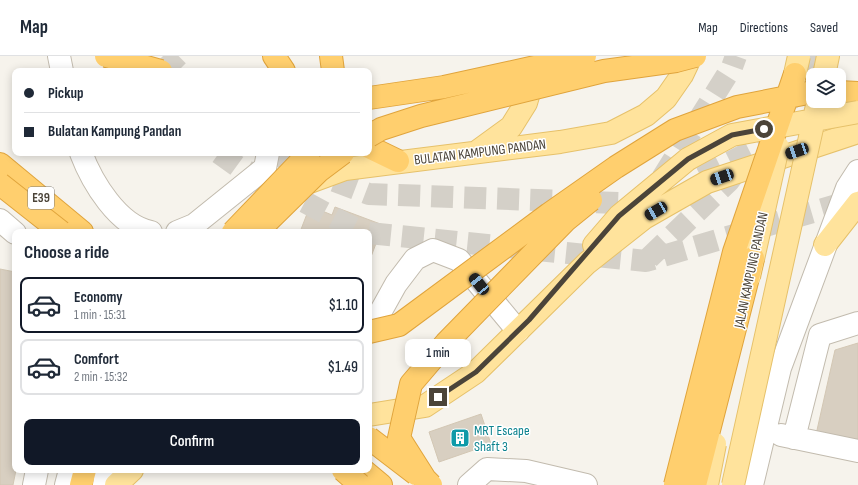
<!DOCTYPE html>
<html lang="en">
<head>
<meta charset="utf-8">
<style>
	body { margin:0; font-family:"Sofia Sans Condensed",sans-serif; background:#f2f2f3; color:#1f2937; height:100vh; display:flex; flex-direction:column; font-size:15px; white-space:nowrap }
	* { box-sizing:border-box; margin:0 }
	p { font-size:13px; color:#747a83 }
	.icon { flex:none; width:22px; height:22px; fill:none; stroke:currentColor; stroke-width:2; stroke-linecap:round; stroke-linejoin:round }
	.map { position:relative; flex:1; overflow:hidden }
	.panel { position:absolute; left:12px; top:173px; width:360px; height:244px; display:flex; flex-direction:column; background:#fff; border-radius:8px; box-shadow:0 2px 10px #0003 }
	.panel>* { flex:none }
	.hud { position:absolute; left:12px; top:12px; width:360px; height:88px; border-radius:8px; box-shadow:0 2px 10px #0003; display:grid; align-content:center; height:88px; padding:0 12px; background:#fff }
	.tools { position:absolute; left:806px; top:12px; display:grid; gap:8px }
	.tools a { display:grid; place-items:center; width:40px; height:40px; border-radius:8px; background:#fff; box-shadow:0 2px 10px #0003; font-size:20px }
	.end { position:absolute; width:18px; height:18px; margin:-9px; border:5px solid #4b4439; background:#fff; box-shadow:0 0 0 2px #fff }
	.from { border-radius:50% }
	.bubble { position:absolute; height:28px; border-radius:8px; background:#fff; box-shadow:0 2px 10px #0003; font-size:13px; font-weight:600; line-height:28px; text-align:center }
	.car { position:absolute; width:12px; height:24px; margin:-12px -6px; border-radius:5px; box-shadow:0 0 3px 1px #0007; background:linear-gradient(#222 24%,#8ab4d8 0 40%,#222 0 76%,#8ab4d8 0 86%,#222 0) }
	.hud b { display:flex; align-items:center; gap:14px; height:38px; font-size:15px }
	.hud b+b { border-top:1px solid #e0e1e3 }
	.hud i { width:10px; height:10px; background:#1f2937 }
	ul { padding:0; list-style:none }
	li { display:flex; align-items:center; gap:12px; height:56px; margin:0 8px 6px; padding:0 4px; border:2px solid #e0e1e3; border-radius:8px }
	li div { flex:1 }
	li b { display:block; font-size:15px }
	li em { font-style:normal; font-weight:600 }
	li.active { border-color:#111827 }
	li>.icon { width:36px; height:36px; stroke-width:1.5 }
	h2 { padding:0 12px; font-size:18px; line-height:48px }
	.button { display:flex; gap:8px; margin-top:auto; padding:8px 12px }
	.button a { flex:1; height:46px; border-radius:8px; background:#111827; color:#fff; font-size:16px; font-weight:600; line-height:46px; text-align:center }
	header { display:flex; align-items:center; gap:24px; box-sizing:border-box; height:56px; padding:0 20px; background:#fff; border-bottom:1px solid #e0e1e3 }
	header strong { font-size:19px }
	nav { display:flex; gap:22px; margin-inline-start:auto; font-size:14px }
	.map>svg:first-child { display:block }
</style>
</head>
<body>
<header>
<strong>Map</strong>
<nav><a>Map</a><a>Directions</a><a>Saved</a></nav>
</header>
<div class="map">
<svg width="858" height="429" viewBox="0 0 858 429">
	<rect width="100%" height="100%" fill="#f6f3ec"/>
	<path fill="#d8cfc1" stroke="#d3c7b4" d="M 310,150 L 332,159 L 335,151 L 383,169 L 369,206 L 369,176 L 300,176 Z
		M 0,213 L 15,216 L 16,414 L 13,429 L 0,429 Z
		M 858,287 L 858,391 L 815,383 L 835,294 Z
		M 481,358 L 491,388 L 439,406 L 429,376 Z"/>
	<g fill="none" stroke-linecap="round" stroke-linejoin="round">
		<path stroke="#d4d0c8" stroke-width="22" stroke-dasharray="22 11" stroke-linecap="butt" d="M 163,0 L 178,15
			M 788,46 L 810,16 L 818,0
			M 219,97 L 237,110 L 361,176
			M 275,97 L 306,114 L 369,138 L 647,148
			M 701,121 L 784,79
			M 662,122 L 732,11 L 736,0
			M 369,177 L 646,205 L 857,143
			M 649,202 L 729,125 L 740,110"/>
		<defs>
			<path id="minor" d="M 59,0 L 62,15
				M 81,97 C 92,126 118,170 151,176
				M 0,164 L 15,177
				M 177,176 L 194,169 L 265,112 L 268,97
				M 376,264 L 396,228 L 415,203 L 433,194 L 459,204 L 518,275
				M 781,379 L 858,395
				M 794,382 L 820,279 L 858,267
				M 34,429 L 37,414
				M 66,429 L 70,414
				M 104,429 L 106,414
				M 469,429 L 487,413 L 526,415 L 586,429
				M 752,429 L 780,312 L 847,132 L 858,115"/>
			<path id="major" d="M 824,19 L 828,0
				M 478,95 L 511,71 L 526,47 L 535,16
				M 307,127 L 345,113 L 560,86 L 611,77 L 646,59 L 666,42 L 682,19 L 691,0
				M 594,189 L 619,160 L 688,103
				M 825,189 L 858,147
				M 369,359 L 425,350 L 476,316 L 587,207 L 644,162 L 707,126 L 858,76
				M 116,429 L 132,414"/>
			<path id="highway" d="M 274,0 L 284,15
				M 331,0 L 333,15
				M 839,36 L 858,37
				M 369,91 L 398,105
				M 0,108 L 82,176
				M 363,414 L 381,429
				M 81,429 L 85,414"/>
		</defs>
		<use href="#minor" stroke="#c2bbae" stroke-width="24"/>
		<use href="#major" stroke="#e6c16a" stroke-width="24"/>
		<use href="#highway" stroke="#e0a43c" stroke-width="24"/>
		<use href="#minor" stroke="#fff" stroke-width="22"/>
		<use href="#major" stroke="#ffe39c" stroke-width="22"/>
		<use href="#highway" stroke="#ffcf6e" stroke-width="22"/>
		<defs>
			<path id="major-bridge" d="M 791,36 L 799,0
				M 688,103 L 732,79 L 858,56
				M 749,221 L 778,91
				M 707,429 L 715,388
				M 733,429 L 818,45"/>
			<path id="highway-bridge" d="M 106,0 L 161,15
				M 369,42 L 444,31 L 585,0
				M 369,80 L 381,73 L 421,60 L 604,15 L 676,5 L 695,0
				M 0,128 L 61,176
				M 233,176 L 309,97
				M 257,176 L 319,115 L 343,97
				M 369,276 L 399,269 L 549,158 L 616,111 L 675,74 L 737,51 L 813,36
				M 369,382 L 416,418
				M 343,414 L 360,429
				M 431,429 L 425,423 L 399,382 L 411,328 L 446,287 L 565,165 L 591,144
				M 675,429 L 734,196 L 795,18
				M 695,429 L 753,202"/>
		</defs>
		<use href="#major-bridge" stroke="#e6c16a" stroke-width="24" stroke-linecap="butt"/>
		<use href="#highway-bridge" stroke="#e0a43c" stroke-width="24" stroke-linecap="butt"/>
		<use href="#major-bridge" stroke="#ffe39c" stroke-width="22"/>
		<use href="#highway-bridge" stroke="#ffcf6e" stroke-width="22"/>
	</g>
	<g fill="none" stroke-linecap="round" stroke-linejoin="round">
		<path stroke="#4b4439" stroke-width="5" d="M 438,341 L 476,316 L 529,264 L 619,160 L 688,103 L 732,79 L 764,73"/>
	</g>
	<defs>
		<symbol id="building-square" viewBox="-11 -11 22 22"><rect x="-9" y="-9" width="18" height="18" rx="4" fill="#0f9aa8" stroke="#fff"/><path d="M-4-6H4V6H1V3H-1V6H-4ZM-2.5-4.3h1.7v1.8h-1.7ZM.8-4.3h1.7v1.8H.8ZM-2.5-1h1.7V.8h-1.7ZM.8-1h1.7V.8H.8Z" fill="#fff"/></symbol>
	</defs>
	<g fill-rule="evenodd">
		<use href="#building-square" x="449" y="371" width="22" height="22"/>
	</g>
	<g text-anchor="middle" dominant-baseline="central" stroke-width="3" stroke-linejoin="round" paint-order="stroke">
		<rect fill="#fff" stroke="#817c74" stroke-width="1" x="28" y="131" width="26" height="22" rx="3"/>
		<g font-size="13" font-weight="bold" fill="#4b4439">
			<text x="41" y="142">E39</text>
		</g>
		<g font-size="14" fill="#4b4439" stroke="#fff">
			<text transform="translate(480 96) rotate(-7)">BULATAN KAMPUNG PANDAN</text>
			<text transform="translate(751 214) rotate(-78)">JALAN KAMPUNG PANDAN</text>
		</g>
		<g font-size="14" fill="#0d838f" stroke="#fff" text-anchor="start">
			<text x="474" y="374">MRT Escape<tspan x="474" dy="16">Shaft 3</tspan></text>
		</g>
	</g>
</svg>
<div class="tools">
<a><svg class="icon" aria-label="layers" viewBox="0 0 24 24"><path d="M12 4l9 5-9 5-9-5zM3 14l9 5 9-5"/></svg></a>
</div>
<i class="end from" style="left:764px;top:73px"></i>
<i class="end" style="left:438px;top:341px"></i>
<div class="bubble" style="left:405px;top:283px;width:66px">1 min</div>
<i class="car" style="left:797px;top:95px;rotate:251deg"></i>
<i class="car" style="left:722px;top:121px;rotate:251deg"></i>
<i class="car" style="left:656px;top:155px;rotate:240deg"></i>
<i class="car" style="left:479px;top:228px;rotate:321deg"></i>
<div class="hud">
<b><i class="from"></i>Pickup</b>
<b><i></i>Bulatan Kampung Pandan</b>
</div>
<section class="panel">
<h2>Choose a ride</h2>
<ul>
<li class="active"><svg class="icon" aria-label="car" viewBox="0 0 24 24"><path d="M5 17H2v-5l4-1 3-4h7l3 4 3 1v5h-3M9 17h6M6 11h13"/><circle cx="7" cy="17" r="2"/><circle cx="17" cy="17" r="2"/></svg><div><b>Economy</b><p>1 min · 15:31</p></div><em>$1.10</em></li>
<li><svg class="icon" aria-label="car" viewBox="0 0 24 24"><path d="M5 17H2v-5l4-1 3-4h7l3 4 3 1v5h-3M9 17h6M6 11h13"/><circle cx="7" cy="17" r="2"/><circle cx="17" cy="17" r="2"/></svg><div><b>Comfort</b><p>2 min · 15:32</p></div><em>$1.49</em></li>
</ul>
<div class="button"><a>Confirm</a></div>
</section>
</div>
</body>
</html>
